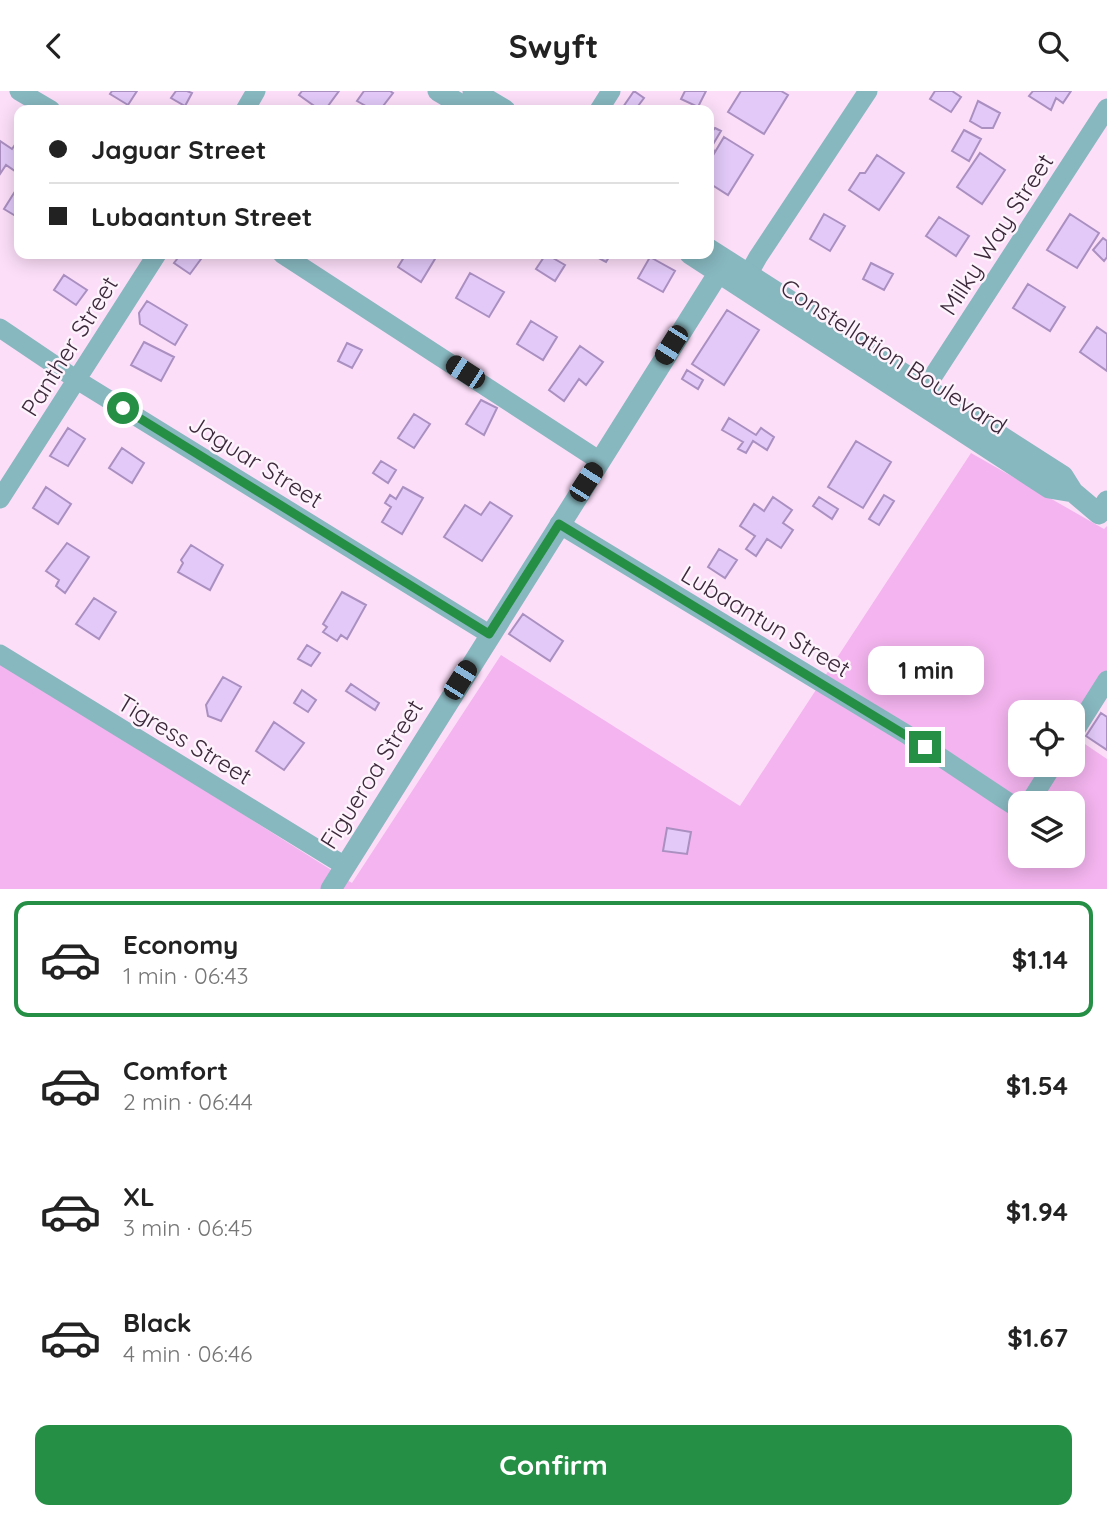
<!DOCTYPE html>
<html lang="en">
<head>
<meta charset="utf-8">
<style>
	body { margin:0; font-family:Quicksand,sans-serif; background:#f6f6f6; color:#222; height:100vh; display:flex; flex-direction:column; font-size:26px; white-space:nowrap }
	* { box-sizing:border-box; margin:0 }
	p { font-size:23px; color:#767676 }
	.icon { flex:none; width:38px; height:38px; fill:none; stroke:currentColor; stroke-width:2; stroke-linecap:round; stroke-linejoin:round }
	.map { position:relative; height:798px; overflow:hidden }
	.drawer { display:flex; flex-direction:column; background:#fff; flex:1 }
	.drawer>* { flex:none }
	.top-card { position:absolute; left:14px; top:14px; width:700px; height:154px; border-radius:14px; box-shadow:0 4px 18px #0003; display:grid; align-content:center; height:154px; padding:0 35px; background:#fff }
	.fabs { position:absolute; left:1008px; top:609px; display:grid; gap:14px }
	.fabs a { display:grid; place-items:center; width:77px; height:77px; border-radius:14px; background:#fff; box-shadow:0 4px 18px #0003; font-size:35px }
	.end { position:absolute; width:32px; height:32px; margin:-16px; border:9px solid #268f46; background:#fff; box-shadow:0 0 0 4px #fff }
	.from { border-radius:50% }
	.bubble { position:absolute; height:49px; border-radius:14px; background:#fff; box-shadow:0 4px 18px #0003; font-size:23px; font-weight:800; line-height:49px; text-align:center }
	.car { position:absolute; width:21px; height:42px; margin:-21px -10px; border-radius:9px; box-shadow:0 0 5px 2px #0007; background:linear-gradient(#222 24%,#8ab4d8 0 40%,#222 0 76%,#8ab4d8 0 86%,#222 0) }
	.top-card b { display:flex; align-items:center; gap:24px; height:66px; font-size:26px }
	.top-card b+b { border-top:2px solid #e0e0e0 }
	.top-card i { width:18px; height:18px; background:#222 }
	ul { padding:12px 0 0; list-style:none }
	li { display:flex; align-items:center; gap:21px; height:116px; margin:0 14px 10px; padding:0 21px; border:4px solid transparent; border-radius:14px }
	li div { flex:1 }
	li b { display:block; font-size:26px }
	li em { font-style:normal; font-weight:800 }
	li.selected { border-color:#268f46 }
	li>.icon { width:63px; height:63px; stroke-width:1.5 }
	.cta { display:flex; gap:14px; margin-top:auto; padding:14px 35px }
	.cta a { flex:1; height:80px; border-radius:14px; background:#268f46; color:#fff; font-size:28px; font-weight:800; line-height:80px; text-align:center }
	header { display:flex; justify-content:space-between; align-items:center; height:91px; padding:0 35px; background:#fff; font-size:32px; font-weight:800 }
	.map>svg:first-child { display:block }
</style>
</head>
<body>
<header><svg class="icon" aria-label="back" viewBox="0 0 24 24"><path d="M15 5l-7 7 7 7"/></svg>Swyft<svg class="icon" aria-label="search" viewBox="0 0 24 24"><circle cx="10" cy="10" r="6"/><path d="M15 15l6 6"/></svg></header>
<div class="map">
<svg width="1107" height="798" viewBox="0 0 1107 798">
	<rect width="100%" height="100%" fill="#fcdef9"/>
	<path fill="#f4b4ef" fill-rule="evenodd" d="M 971,362 L 1104,438 L 1107,435 L 1107,606 L 1079,649 L 1107,668 L 1107,798 L 0,798 L 0,570 L 352,792 L 501,564 L 740,715 ZM 1020,621 L 1073,621 L 1073,674 L 1020,674 ZM 1020,712 L 1073,712 L 1073,765 L 1020,765 Z"/>
	<path fill="#e2c9f8" stroke="#aa8fc1" stroke-width="2" d="M 112,0 L 137,0 L 128,14 L 110,3 Z
		M 176,0 L 187,0 L 192,2 L 185,15 L 171,7 Z
		M 302,0 L 339,0 L 325,19 L 320,19 L 299,4 Z
		M 364,0 L 390,0 L 393,2 L 380,19 L 373,19 L 357,10 Z
		M 634,0 L 644,7 L 635,19 L 621,19 Z
		M 685,0 L 706,0 L 698,16 L 681,8 Z
		M 741,0 L 781,0 L 788,4 L 764,43 L 728,21 Z
		M 935,0 L 952,0 L 961,6 L 951,21 L 930,8 Z
		M 1033,0 L 1071,0 L 1063,12 L 1056,7 L 1051,19 L 1029,5 Z
		M 978,10 L 1000,22 L 993,37 L 982,37 L 970,30 Z
		M 715,37 L 721,40 L 712,55 L 714,60 L 709,67 L 709,44 Z
		M 964,39 L 981,48 L 969,70 L 952,60 Z
		M 724,46 L 753,64 L 728,104 L 709,92 L 709,71 Z
		M 19,48 L 19,74 L 15,80 L 6,74 L 0,83 L 0,50 L 12,58 Z
		M 980,62 L 1005,79 L 982,113 L 957,96 Z
		M 877,64 L 904,82 L 879,119 L 849,99 L 860,82 L 865,82 Z
		M 14,102 L 19,106 L 19,127 L 4,118 Z
		M 824,123 L 845,135 L 830,160 L 810,148 Z
		M 1070,123 L 1099,142 L 1077,177 L 1047,159 Z
		M 939,126 L 969,145 L 956,165 L 926,145 Z
		M 1103,147 L 1107,150 L 1107,166 L 1104,170 L 1093,159 Z
		M 181,163 L 194,163 L 201,168 L 190,183 L 174,172 Z
		M 406,163 L 438,163 L 421,191 L 398,176 Z
		M 546,163 L 565,174 L 555,190 L 536,178 Z
		M 591,163 L 611,163 L 606,171 Z
		M 650,166 L 675,180 L 663,201 L 638,187 Z
		M 871,172 L 893,183 L 884,199 L 863,188 Z
		M 470,182 L 504,201 L 489,226 L 456,207 Z
		M 64,184 L 87,199 L 76,214 L 54,199 Z
		M 1028,193 L 1065,216 L 1050,240 L 1013,217 Z
		M 147,210 L 187,234 L 175,254 L 140,233 L 139,222 Z
		M 727,219 L 759,239 L 724,294 L 692,273 Z
		M 531,230 L 557,246 L 543,269 L 517,253 Z
		M 1097,236 L 1107,243 L 1107,280 L 1080,261 Z
		M 144,251 L 174,266 L 161,290 L 131,274 Z
		M 347,252 L 362,259 L 352,277 L 338,270 Z
		M 580,255 L 603,271 L 586,294 L 579,288 L 564,310 L 549,299 Z
		M 687,279 L 703,289 L 698,298 L 682,288 Z
		M 481,309 L 497,317 L 484,344 L 466,333 Z
		M 414,323 L 430,333 L 414,357 L 398,347 Z
		M 729,327 L 756,344 L 761,337 L 774,346 L 767,359 L 753,350 L 746,362 L 738,358 L 743,351 L 722,339 Z
		M 68,337 L 85,348 L 68,375 L 50,365 Z
		M 856,350 L 891,371 L 863,417 L 828,396 Z
		M 122,357 L 144,372 L 132,392 L 109,377 Z
		M 381,370 L 396,379 L 388,392 L 373,382 Z
		M 46,396 L 71,413 L 58,433 L 33,417 Z
		M 403,396 L 423,407 L 402,443 L 382,431 L 391,416 L 385,412 L 390,404 L 396,408 Z
		M 884,404 L 894,410 L 879,434 L 869,428 Z
		M 773,406 L 792,419 L 783,432 L 793,439 L 781,457 L 767,448 L 756,465 L 746,458 L 755,445 L 740,435 L 754,413 L 764,420 Z
		M 819,406 L 838,418 L 832,428 L 813,415 Z
		M 490,411 L 512,425 L 482,470 L 444,446 L 465,414 L 481,424 Z
		M 67,452 L 89,466 L 65,502 L 56,495 L 59,489 L 46,480 Z
		M 191,454 L 223,474 L 210,499 L 178,481 L 183,472 L 181,469 Z
		M 719,458 L 737,469 L 725,487 L 708,476 Z
		M 342,501 L 366,514 L 347,548 L 341,544 L 337,550 L 323,541 L 327,536 L 323,533 Z
		M 94,507 L 116,521 L 99,548 L 76,533 Z
		M 523,523 L 563,550 L 550,570 L 509,543 Z
		M 307,554 L 320,562 L 311,575 L 298,568 Z
		M 223,586 L 241,596 L 221,630 L 208,625 L 206,614 Z
		M 351,593 L 379,612 L 375,619 L 346,600 Z
		M 302,599 L 316,609 L 308,621 L 294,612 Z
		M 1101,622 L 1107,626 L 1107,659 L 1086,645 Z
		M 274,631 L 304,652 L 284,679 L 256,660 Z
		M 667,737 L 691,741 L 687,763 L 663,760 Z"/>
	<g fill="none" stroke-linecap="round" stroke-linejoin="round">
		<path stroke="#87b7bf" stroke-width="19" d="M 19,0 L 51,19
			M 245,19 L 256,0
			M 599,19 L 611,0
			M 282,163 L 600,370
			M 741,196 L 758,166 L 868,0
			M 0,237 L 77,289 L 489,543
			M 926,296 L 1107,17
			M 0,408 L 157,163
			M 559,433 L 906,643 L 1002,707 L 1016,716 L 1020,714
			M 0,563 L 345,775
			M 1073,643 L 1107,589
			M 1024,712 L 1031,709 L 1053,674"/>
		<path stroke="#87b7bf" stroke-width="21" d="M 438,0 L 470,19
			M 473,0 L 505,19
			M 709,158 L 1063,385 L 1073,401 L 1099,423 L 1107,410
			M 690,163 L 1049,397 L 1073,401
			M 331,798 L 726,170"/>
	</g>
	<g fill="none" stroke-linecap="round" stroke-linejoin="round">
		<path stroke="#268f46" stroke-width="9" d="M 123,317 L 489,543 L 559,433 L 925,656"/>
	</g>
	<g text-anchor="middle" dominant-baseline="central" stroke-width="5" stroke-linejoin="round" paint-order="stroke">
		<g font-size="24" fill="#3c293a" stroke="#fdf3fc">
			<text transform="translate(996 143) rotate(-57)">Milky Way Street</text>
			<text transform="translate(69 255) rotate(-58)">Panther Street</text>
			<text transform="translate(894 265) rotate(33)">Constellation Boulevard</text>
			<text transform="translate(256 370) rotate(32)">Jaguar Street</text>
			<text transform="translate(766 530) rotate(31)">Lubaantun Street</text>
			<text transform="translate(185 648) rotate(31)">Tigress Street</text>
			<text transform="translate(371 683) rotate(-58)">Figueroa Street</text>
		</g>
	</g>
</svg>
<div class="fabs">
<a><svg class="icon" aria-label="locate" viewBox="0 0 24 24"><circle cx="12" cy="12" r="6"/><path d="M12 2v4M12 18v4M2 12h4M18 12h4"/></svg></a>
<a><svg class="icon" aria-label="layers" viewBox="0 0 24 24"><path d="M12 4l9 5-9 5-9-5zM3 14l9 5 9-5"/></svg></a>
</div>
<i class="end from" style="left:123px;top:317px"></i>
<i class="end" style="left:925px;top:656px"></i>
<div class="bubble" style="left:868px;top:555px;width:116px">1 min</div>
<i class="car" style="left:671px;top:254px;rotate:212deg"></i>
<i class="car" style="left:465px;top:281px;rotate:303deg"></i>
<i class="car" style="left:586px;top:391px;rotate:33deg"></i>
<i class="car" style="left:460px;top:589px;rotate:32deg"></i>
<div class="top-card">
<b><i class="from"></i>Jaguar Street</b>
<b><i></i>Lubaantun Street</b>
</div>
</div>
<section class="drawer">
<ul>
<li class="selected"><svg class="icon" aria-label="car" viewBox="0 0 24 24"><path d="M5 17H2v-5l4-1 3-4h7l3 4 3 1v5h-3M9 17h6M6 11h13"/><circle cx="7" cy="17" r="2"/><circle cx="17" cy="17" r="2"/></svg><div><b>Economy</b><p>1 min · 06:43</p></div><em>$1.14</em></li>
<li><svg class="icon" aria-label="car" viewBox="0 0 24 24"><path d="M5 17H2v-5l4-1 3-4h7l3 4 3 1v5h-3M9 17h6M6 11h13"/><circle cx="7" cy="17" r="2"/><circle cx="17" cy="17" r="2"/></svg><div><b>Comfort</b><p>2 min · 06:44</p></div><em>$1.54</em></li>
<li><svg class="icon" aria-label="car" viewBox="0 0 24 24"><path d="M5 17H2v-5l4-1 3-4h7l3 4 3 1v5h-3M9 17h6M6 11h13"/><circle cx="7" cy="17" r="2"/><circle cx="17" cy="17" r="2"/></svg><div><b>XL</b><p>3 min · 06:45</p></div><em>$1.94</em></li>
<li><svg class="icon" aria-label="car" viewBox="0 0 24 24"><path d="M5 17H2v-5l4-1 3-4h7l3 4 3 1v5h-3M9 17h6M6 11h13"/><circle cx="7" cy="17" r="2"/><circle cx="17" cy="17" r="2"/></svg><div><b>Black</b><p>4 min · 06:46</p></div><em>$1.67</em></li>
</ul>
<div class="cta"><a>Confirm</a></div>
</section>
</body>
</html>
